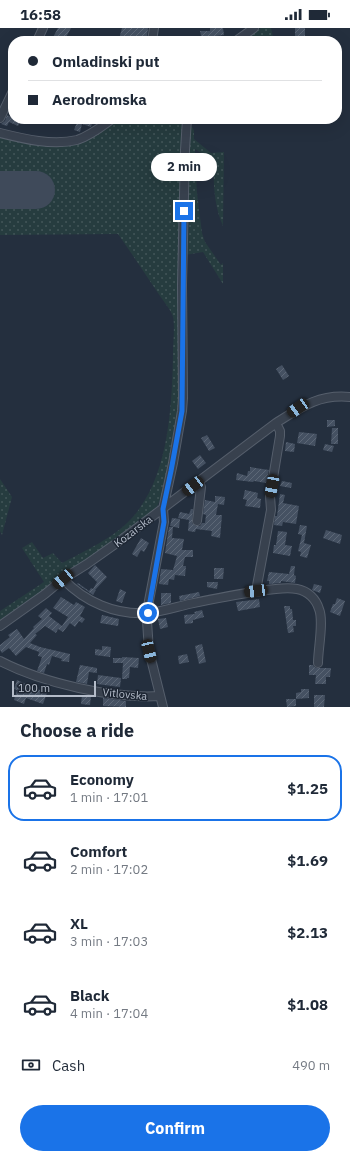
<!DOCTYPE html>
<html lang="en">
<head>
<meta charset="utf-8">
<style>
	body { margin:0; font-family:"IBM Plex Sans",sans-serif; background:#f2f2f3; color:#1f2937; height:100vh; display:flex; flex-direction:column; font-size:15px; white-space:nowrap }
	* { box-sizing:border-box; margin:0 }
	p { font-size:13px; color:#747a83 }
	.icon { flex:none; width:22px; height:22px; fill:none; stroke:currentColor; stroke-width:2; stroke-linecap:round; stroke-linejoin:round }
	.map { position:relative; height:679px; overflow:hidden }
	.sheet { display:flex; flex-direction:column; background:#fff; flex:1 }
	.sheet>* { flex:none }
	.hud { position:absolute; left:8px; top:8px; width:334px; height:88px; border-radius:16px; box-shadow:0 4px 16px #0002; display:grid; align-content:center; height:88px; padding:0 20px; background:#fff }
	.scale { position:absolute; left:12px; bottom:10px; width:84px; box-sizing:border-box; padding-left:4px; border:2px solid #b4bcc9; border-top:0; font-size:11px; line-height:14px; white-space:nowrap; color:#b4bcc9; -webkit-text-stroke:3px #1d2633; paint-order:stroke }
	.end { position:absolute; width:18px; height:18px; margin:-9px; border:5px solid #1a73e8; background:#fff; box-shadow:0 0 0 2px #fff }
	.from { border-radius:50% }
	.bubble { position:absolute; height:28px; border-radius:14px; background:#fff; box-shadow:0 4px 16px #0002; font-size:13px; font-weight:700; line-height:28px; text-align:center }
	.car { position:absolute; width:12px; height:24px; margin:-12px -6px; border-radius:5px; box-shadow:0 0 3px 1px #0007; background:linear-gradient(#222 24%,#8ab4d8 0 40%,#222 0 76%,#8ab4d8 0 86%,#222 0) }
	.hud b { display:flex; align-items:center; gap:14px; height:38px; font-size:15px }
	.hud b+b { border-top:1px solid #e0e1e3 }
	.hud i { width:10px; height:10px; background:#1f2937 }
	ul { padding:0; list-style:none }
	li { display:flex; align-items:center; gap:12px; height:66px; margin:0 8px 6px; padding:0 12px; border:2px solid transparent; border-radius:16px }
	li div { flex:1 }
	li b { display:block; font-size:15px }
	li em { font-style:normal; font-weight:700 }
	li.active { border-color:#1a73e8 }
	li>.icon { width:36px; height:36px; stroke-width:1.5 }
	h2 { padding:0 20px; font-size:18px; line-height:48px }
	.pay { display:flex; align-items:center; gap:10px; height:44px; padding:0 20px; font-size:15px }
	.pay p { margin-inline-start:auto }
	.primary-button { display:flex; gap:8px; margin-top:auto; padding:8px 20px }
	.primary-button a { flex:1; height:46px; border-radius:24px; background:#1a73e8; color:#fff; font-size:16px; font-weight:700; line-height:46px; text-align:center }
	.status { display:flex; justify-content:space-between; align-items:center; height:28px; padding:0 20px; background:#fff; direction:ltr }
	.status svg { height:11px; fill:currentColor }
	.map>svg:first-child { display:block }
</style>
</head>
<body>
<div class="status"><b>16:58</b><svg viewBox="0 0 49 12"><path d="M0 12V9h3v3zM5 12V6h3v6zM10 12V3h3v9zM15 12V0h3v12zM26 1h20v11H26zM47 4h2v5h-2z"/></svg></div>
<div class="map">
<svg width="350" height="679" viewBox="0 0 350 679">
	<defs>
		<pattern id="grass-dots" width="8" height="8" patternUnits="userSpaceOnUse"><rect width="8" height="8" fill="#263c3f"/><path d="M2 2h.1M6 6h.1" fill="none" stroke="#435659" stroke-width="1.8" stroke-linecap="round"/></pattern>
		<pattern id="building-hatch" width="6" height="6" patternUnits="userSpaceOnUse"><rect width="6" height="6" fill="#455162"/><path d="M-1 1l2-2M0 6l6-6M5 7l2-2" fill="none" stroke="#5d6877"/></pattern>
	</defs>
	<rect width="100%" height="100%" fill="#242f3e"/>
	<path fill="url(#grass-dots)" d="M 261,0 L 271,0 L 274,13 L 242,13 Z
		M 117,91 L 184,91 L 178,264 L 179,358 L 177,390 L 163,461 L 160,472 L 155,483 L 0,594 L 0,583 L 44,554 L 22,520 L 32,514 L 43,530 L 53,525 L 62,535 C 83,524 115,509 131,491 C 169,450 172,378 173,325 C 173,316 175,297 173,289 C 171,282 164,274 160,268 C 146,247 132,226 118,206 L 0,207 L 0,107 L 64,116 L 113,95 Z
		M 189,95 L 194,102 L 194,111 L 211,125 L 224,124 L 223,198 C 214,178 213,155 214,133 L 195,121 L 195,125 L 197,165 L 202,205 L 205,214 L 221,237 L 223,235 L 223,256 L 203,224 L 185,227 Z
		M 0,451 L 12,469 L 2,507 L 0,503 Z"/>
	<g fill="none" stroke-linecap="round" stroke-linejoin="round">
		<path stroke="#3f4a5a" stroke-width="38" d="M 0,162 L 36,162"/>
	</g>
	<path fill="url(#building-hatch)" d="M 58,0 L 71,0 L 64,13 L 51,13 Z
		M 122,0 L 148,0 L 147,9 L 139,9 L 137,13 L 125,13 L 119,11 Z
		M 210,0 L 223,0 L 224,7 L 207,9 L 208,13 L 202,13 L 200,3 L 210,3 Z
		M 295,0 L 305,0 L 305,13 L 298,13 L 298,10 L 295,10 Z
		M 7,87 L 13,90 L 13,91 L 22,91 L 18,98 L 9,94 L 7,98 L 1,96 L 5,93 Z
		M 71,91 L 93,91 L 91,99 L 82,96 L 80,104 L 74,102 L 77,94 Z
		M 282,337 L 289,348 L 283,352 L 276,341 Z
		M 327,392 L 335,392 L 335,398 L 327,399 Z
		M 332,400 L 338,400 L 338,416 L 331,416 Z
		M 299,404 L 317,406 L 315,418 L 297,415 Z
		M 207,407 L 215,420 L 209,423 L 201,410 Z
		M 286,414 L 295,416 L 294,424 L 285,423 Z
		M 325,416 L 334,418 L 332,424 L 323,422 Z
		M 200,427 L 206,435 L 198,441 L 192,433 Z
		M 250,439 L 269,442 L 266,455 L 254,453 L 253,454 L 236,452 L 237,445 L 247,448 L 248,443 L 250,443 Z
		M 282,453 L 292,455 L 291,460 L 280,458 Z
		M 245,462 L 258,465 L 257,470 L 261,471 L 260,480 L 245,478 L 247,472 L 243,471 Z
		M 280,466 L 285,467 L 283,475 L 299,478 L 296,496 L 283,494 L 282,498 L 274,497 L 275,488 L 277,488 Z
		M 215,468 L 225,469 L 224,477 L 218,476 L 216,487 L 222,487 L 220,510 L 211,508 L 212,503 L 196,501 L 195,504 L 188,503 L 189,492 L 178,490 L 180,484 L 189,486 L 191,481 L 193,481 L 192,495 L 196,498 L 200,498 L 202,495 L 205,495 L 206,487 L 203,486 L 205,472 L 215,474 Z
		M 172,490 L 180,491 L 179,500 L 170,498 Z
		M 300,497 L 307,498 L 304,515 L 311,517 L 307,530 L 300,528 L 301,524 L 298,523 L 302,507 L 298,506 Z
		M 169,499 L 173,499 L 172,510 L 184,511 L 182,522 L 193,522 L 193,529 L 185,529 L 183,538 L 186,538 L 185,548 L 175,547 L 174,552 L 169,551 L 168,557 L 159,556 L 161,541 L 173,542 L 177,528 L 165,525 Z
		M 326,502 L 342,507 L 340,516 L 323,510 Z
		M 278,503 L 287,504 L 285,517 L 292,518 L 290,528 L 273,525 L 274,517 L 276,517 Z
		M 141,510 L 149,515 L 144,524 L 141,522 L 137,529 L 132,526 Z
		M 95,537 L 107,549 L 95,562 L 96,562 L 93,567 L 77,556 L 78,555 L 89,563 L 91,560 L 93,561 L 97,554 L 88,545 Z
		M 291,538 L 295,538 L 294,547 L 296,548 L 295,555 L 281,553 L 281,555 L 269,556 L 269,553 L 267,553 L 269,544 L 289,546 Z
		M 214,540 L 224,540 L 223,551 L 214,551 Z
		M 207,554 L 218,554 L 217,561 L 207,559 Z
		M 314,556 L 322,558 L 320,565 L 312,562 Z
		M 120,561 L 126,564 L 122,575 L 116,573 Z
		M 199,564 L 200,568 L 180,573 L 179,568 Z
		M 161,565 L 171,565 L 171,575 L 161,577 Z
		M 61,569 L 74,577 L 76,574 L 85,579 L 80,588 L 85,591 L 82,595 L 79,593 L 75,599 L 70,595 L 63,604 L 58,601 L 56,605 L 45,598 L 35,606 L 37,607 L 30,615 L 40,619 L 70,626 L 69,634 L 61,633 L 62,631 L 52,628 L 49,637 L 47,636 L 44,645 L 37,643 L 42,629 L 38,628 L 39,624 L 26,619 L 16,628 L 9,620 L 2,625 L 0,622 L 0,617 L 10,609 L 8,607 L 17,601 L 24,611 L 34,600 L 33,599 L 42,591 L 38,588 L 46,580 L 52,585 L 49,588 L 62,598 L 68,589 L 53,580 Z
		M 337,570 L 345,573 L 340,588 L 330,584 L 333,576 L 335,576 Z
		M 259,571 L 260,579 L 238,583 L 236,574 Z
		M 284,578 L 290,578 L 290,581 L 292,581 L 293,592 L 296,592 L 296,598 L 293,598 L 294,604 L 288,605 Z
		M 202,582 L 204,589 L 193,592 L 193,595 L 185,596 L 184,587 L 195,586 L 194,584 Z
		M 102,587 L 119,591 L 118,598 L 100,595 Z
		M 166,590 L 168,599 L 160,601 L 158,591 Z
		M 202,616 L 206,634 L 199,636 L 195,618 Z
		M 102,618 L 111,619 L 110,629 L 95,627 L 95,621 L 102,622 Z
		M 187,626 L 189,634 L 179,636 L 178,628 Z
		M 122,629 L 139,630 L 138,640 L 130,639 L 129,650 L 127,650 L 127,651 L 122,651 L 123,635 L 113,635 L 113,630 L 122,630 Z
		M 80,637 L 97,640 L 97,645 L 89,644 L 87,656 L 76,654 Z
		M 309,637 L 313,637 L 314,639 L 317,640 L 331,640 L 330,649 L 326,649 L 326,656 L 315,656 L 316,647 L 309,647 Z
		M 98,647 L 121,650 L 120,659 L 97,656 Z
		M 17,652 L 47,665 L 43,676 L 26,670 L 24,676 L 14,672 L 17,662 L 14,661 Z
		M 301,661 L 309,661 L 309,670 L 296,671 L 296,665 L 301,664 Z
		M 82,667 L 91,668 L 90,677 L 81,676 Z
		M 314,667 L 325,667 L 324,679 L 314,679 Z
		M 103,670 L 126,673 L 126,679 L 103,678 Z
		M 286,671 L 296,671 L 296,678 L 287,679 Z"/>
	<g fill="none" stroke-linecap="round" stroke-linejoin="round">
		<defs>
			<path id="minor" d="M 37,13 L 43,0
				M 152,13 L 154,0
				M 236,13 L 254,0
				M 0,90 L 13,63
				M 0,105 C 24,111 53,118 77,112 C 90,108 101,99 112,91
				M 197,493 L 201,459 L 199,454
				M 63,551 C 85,574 115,587 147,585 C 161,584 176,579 189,576 C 213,571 237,566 261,563 C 273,561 286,559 297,561 C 308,563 316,571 319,581 C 324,593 318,621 318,635
				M 256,563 L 271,482 L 270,468 L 280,408 L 280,403 L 276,395
				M 0,598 L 45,566 L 63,551 L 87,536 L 121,512 L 276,395 C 301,379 319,366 350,369
				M 0,633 C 43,655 112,671 160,668
				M 163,679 L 149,623 L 147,593 L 148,578 L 164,494 L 163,481 L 173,435 L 182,383 L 183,370 L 182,257 L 185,122 L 187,91"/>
		</defs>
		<use href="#minor" stroke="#565f6c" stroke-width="10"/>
		<use href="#minor" stroke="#38414e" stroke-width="8"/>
	</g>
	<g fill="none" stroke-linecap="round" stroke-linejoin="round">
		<path stroke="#1a73e8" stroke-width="5" d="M 148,585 L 164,494 L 163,481 L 171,443 L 182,383 L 184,183"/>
	</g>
	<g text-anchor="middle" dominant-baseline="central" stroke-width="3" stroke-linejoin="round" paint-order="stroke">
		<g font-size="11" fill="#b4bcc9" stroke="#1d2633">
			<text transform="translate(133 503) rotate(-37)">Kozarska</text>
			<text transform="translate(125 666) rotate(5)">Vitlovska</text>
		</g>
	</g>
</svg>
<div class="scale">100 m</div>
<i class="end from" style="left:148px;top:585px"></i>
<i class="end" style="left:184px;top:183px"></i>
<div class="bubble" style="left:151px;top:125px;width:66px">2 min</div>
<i class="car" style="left:298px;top:380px;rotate:235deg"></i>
<i class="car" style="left:193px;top:458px;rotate:233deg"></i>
<i class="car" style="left:272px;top:458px;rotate:191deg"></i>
<i class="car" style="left:63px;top:551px;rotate:230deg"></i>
<i class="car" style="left:256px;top:563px;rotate:263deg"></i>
<i class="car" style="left:149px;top:623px;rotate:167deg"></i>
<div class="hud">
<b><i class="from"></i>Omladinski put</b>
<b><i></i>Aerodromska</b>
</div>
</div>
<section class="sheet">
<h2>Choose a ride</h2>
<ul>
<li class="active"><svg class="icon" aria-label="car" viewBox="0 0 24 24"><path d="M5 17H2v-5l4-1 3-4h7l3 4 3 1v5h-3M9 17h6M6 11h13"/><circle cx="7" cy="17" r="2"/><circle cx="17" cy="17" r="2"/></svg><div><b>Economy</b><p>1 min · 17:01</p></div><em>$1.25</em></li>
<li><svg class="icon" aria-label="car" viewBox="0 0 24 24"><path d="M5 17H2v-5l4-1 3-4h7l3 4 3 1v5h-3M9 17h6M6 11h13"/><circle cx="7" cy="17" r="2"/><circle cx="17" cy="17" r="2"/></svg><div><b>Comfort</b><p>2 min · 17:02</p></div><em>$1.69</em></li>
<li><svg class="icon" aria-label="car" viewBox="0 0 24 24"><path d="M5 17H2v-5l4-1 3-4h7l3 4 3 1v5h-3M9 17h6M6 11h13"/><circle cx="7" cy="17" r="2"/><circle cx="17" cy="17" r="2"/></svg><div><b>XL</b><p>3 min · 17:03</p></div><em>$2.13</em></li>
<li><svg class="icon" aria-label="car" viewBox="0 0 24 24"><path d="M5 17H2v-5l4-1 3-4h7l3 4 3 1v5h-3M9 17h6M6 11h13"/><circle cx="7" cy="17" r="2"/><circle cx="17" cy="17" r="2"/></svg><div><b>Black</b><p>4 min · 17:04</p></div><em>$1.08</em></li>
</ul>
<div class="pay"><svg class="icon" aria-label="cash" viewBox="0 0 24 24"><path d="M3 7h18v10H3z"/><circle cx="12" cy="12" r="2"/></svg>Cash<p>490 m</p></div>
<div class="primary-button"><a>Confirm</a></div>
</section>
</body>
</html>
